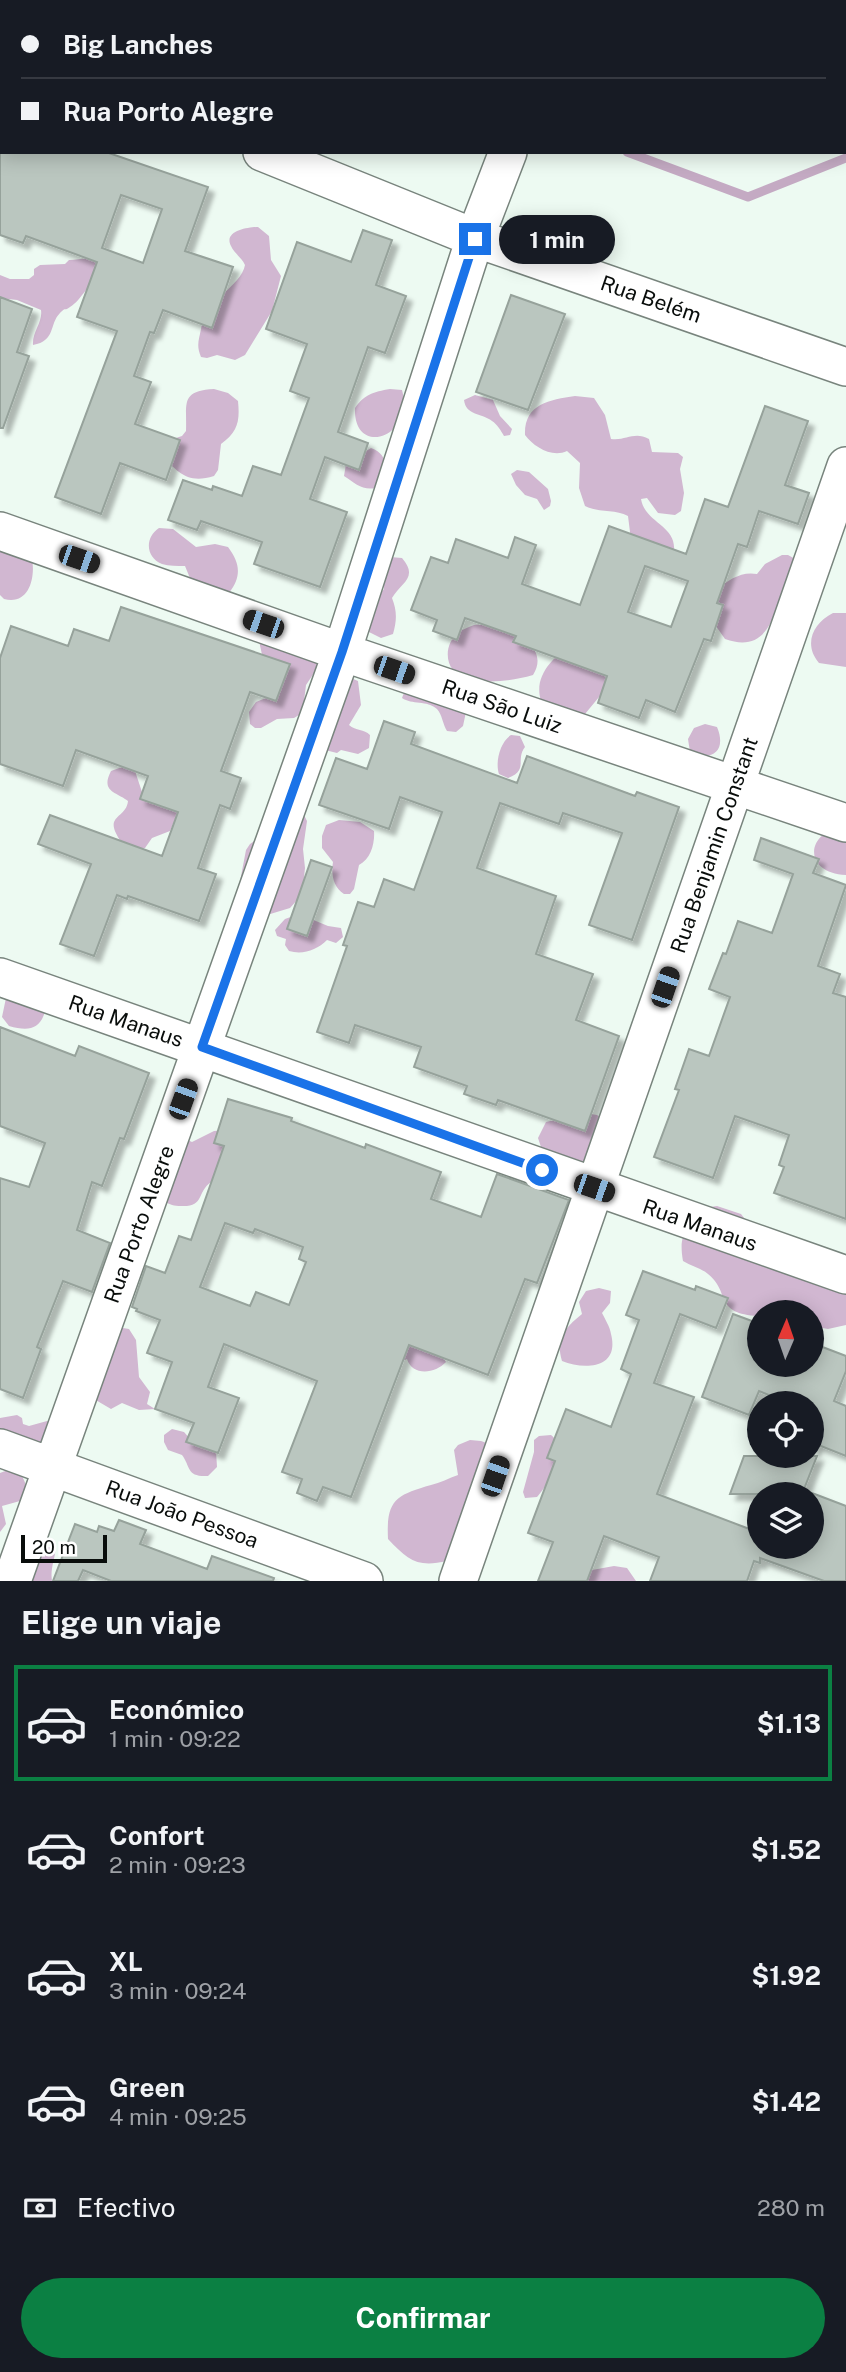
<!DOCTYPE html>
<html lang="es">
<head>
<meta charset="utf-8">
<style>
	body { margin:0; font-family:"Public Sans",sans-serif; background:#20242c; color:#f1f3f6; height:100vh; display:flex; flex-direction:column; font-size:26px; white-space:nowrap }
	* { box-sizing:border-box; margin:0 }
	p { font-size:23px; color:#9ea1a6 }
	.icon { flex:none; width:38px; height:38px; fill:none; stroke:currentColor; stroke-width:2; stroke-linecap:round; stroke-linejoin:round }
	.map { position:relative; height:1581px; overflow:hidden }
	.panel { display:flex; flex-direction:column; background:#171b24; flex:1 }
	.panel>* { flex:none }
	.banner { position:absolute; left:0px; top:0px; width:847px; height:154px; box-shadow:0 4px 18px #0003; display:grid; align-content:center; height:154px; padding:0 21px; background:#171b24 }
	.needle { width:46px; rotate:2deg }
	.tools { position:absolute; left:747px; top:1300px; display:grid; gap:14px }
	.tools a { display:grid; place-items:center; width:77px; height:77px; border-radius:50%; background:#171b24; box-shadow:0 4px 18px #0003; font-size:35px }
	.scale { position:absolute; left:21px; bottom:18px; width:86px; box-sizing:border-box; padding-left:7px; border:4px solid #090d0b; border-top:0; font-size:19px; line-height:24px; white-space:nowrap; color:#090d0b; -webkit-text-stroke:5px #fff; paint-order:stroke }
	.end { position:absolute; width:32px; height:32px; margin:-16px; border:9px solid #1a73e8; background:#fff; box-shadow:0 0 0 4px #fff }
	.from { border-radius:50% }
	.bubble { position:absolute; height:49px; border-radius:24px; background:#171b24; box-shadow:0 4px 18px #0003; font-size:23px; font-weight:700; line-height:49px; text-align:center }
	.car { position:absolute; width:21px; height:42px; margin:-21px -10px; border-radius:9px; box-shadow:0 0 5px 2px #0007; background:linear-gradient(#222 24%,#8ab4d8 0 40%,#222 0 76%,#8ab4d8 0 86%,#222 0) }
	.banner b { display:flex; align-items:center; gap:24px; height:66px; font-size:26px }
	.banner b+b { border-top:2px solid #363941 }
	.banner i { width:18px; height:18px; background:#f1f3f6 }
	ul { padding:0; list-style:none }
	li { display:flex; align-items:center; gap:21px; height:116px; margin:0 14px 10px; padding:0 7px; border:4px solid transparent; border-radius:0px }
	li div { flex:1 }
	li b { display:block; font-size:26px }
	li em { font-style:normal; font-weight:700 }
	li.selected { border-color:#0b8043 }
	li>.icon { width:63px; height:63px; stroke-width:1.5 }
	h2 { padding:0 21px; font-size:32px; line-height:84px }
	.pay { display:flex; align-items:center; gap:18px; height:77px; padding:0 21px; font-size:26px }
	.pay p { margin-inline-start:auto }
	.button { display:flex; gap:14px; margin-top:auto; padding:14px 21px }
	.button a { flex:1; height:80px; border-radius:42px; background:#0b8043; color:#fff; font-size:28px; font-weight:700; line-height:80px; text-align:center }
	.map>svg:first-child { display:block }
</style>
</head>
<body>
<div class="map">
<svg width="846" height="1581" viewBox="0 0 846 1581">
	<defs>
		<filter id="shadow"><feDropShadow dx="6" dy="6" stdDeviation="2" flood-color="#0004"/></filter>
	</defs>
	<rect width="100%" height="100%" fill="#edfaf2"/>
	<path fill="#d1b7d1" d="M 258,227 L 269,236 L 271,260 L 281,276 L 272,311 L 245,355 L 235,360 L 217,355 L 207,358 L 201,357 C 196,345 199,340 201,329 C 205,299 241,287 245,265 C 242,258 234,253 231,246 C 223,231 248,227 258,227 Z
		M 105,255 L 98,281 C 83,288 83,299 70,307 C 63,312 67,306 60,313 C 49,324 56,341 33,345 C 32,332 43,322 41,310 L 17,300 L 0,298 L 0,275 L 10,279 L 29,279 L 34,275 L 34,269 L 40,265 L 65,264 L 69,260 C 82,260 92,256 105,255 Z
		M 214,389 L 228,393 L 238,401 C 240,421 238,432 221,444 L 218,470 L 214,476 C 188,484 178,473 162,455 L 170,440 L 182,436 L 186,431 C 187,403 180,391 214,389 Z
		M 390,389 L 402,390 C 415,438 353,458 355,408 C 365,394 373,392 390,389 Z
		M 475,395 L 493,400 L 500,416 L 512,429 L 510,435 L 504,436 C 501,431 497,424 492,421 C 482,413 466,416 464,400 Z
		M 575,396 L 594,398 L 605,415 L 611,439 C 626,441 634,431 649,439 L 652,452 L 678,453 L 683,457 L 680,469 L 684,493 L 681,511 L 675,515 L 658,513 L 647,498 L 641,499 C 645,523 676,525 674,550 L 631,540 L 628,516 C 615,509 599,513 585,506 L 579,488 L 580,463 L 567,451 C 552,458 534,447 525,435 C 524,404 549,400 575,396 Z
		M 371,448 C 391,455 385,472 379,487 C 364,492 356,484 344,476 L 346,464 Z
		M 517,470 L 529,472 L 548,489 L 551,501 L 550,506 L 544,510 L 537,499 L 525,495 L 516,485 L 511,474 Z
		M 0,518 C 9,526 23,535 28,546 C 38,565 34,607 4,599 L 0,595 Z
		M 159,528 L 173,529 L 196,547 L 215,544 L 228,547 C 240,563 242,576 229,593 L 194,588 L 185,566 C 177,566 169,566 162,564 C 145,557 145,537 159,528 Z
		M 782,555 L 788,555 L 797,560 C 791,575 782,591 777,606 C 769,633 756,650 725,639 L 711,619 L 717,589 C 729,580 741,571 757,574 L 765,564 Z
		M 390,557 L 402,558 C 419,578 401,582 392,598 C 397,611 397,620 393,634 L 381,638 L 369,632 L 366,626 L 377,598 L 384,589 L 383,582 Z
		M 833,613 L 846,613 L 846,667 L 819,663 C 803,644 813,623 833,613 Z
		M 474,625 C 497,623 554,642 533,675 C 512,681 489,684 468,679 C 445,674 441,646 459,632 C 463,629 469,627 474,625 Z
		M 262,629 L 320,664 L 306,685 L 303,709 L 299,715 L 294,718 L 277,719 L 261,728 L 255,728 L 250,724 L 249,712 L 256,702 L 273,695 L 287,675 L 284,669 L 263,659 L 259,641 Z
		M 571,643 L 607,678 L 604,691 L 585,714 L 567,719 L 541,701 C 533,675 554,658 571,643 Z
		M 351,678 L 358,681 L 361,705 L 349,725 C 356,731 364,729 370,735 L 369,748 L 358,754 L 341,750 L 337,753 L 325,750 Z
		M 405,690 L 466,712 L 463,726 L 456,732 L 447,731 C 443,725 442,714 437,709 C 427,700 412,705 402,698 Z
		M 705,724 L 717,727 C 727,751 712,762 690,752 L 688,739 L 694,728 Z
		M 511,735 L 520,736 L 525,747 C 515,760 529,770 508,778 L 499,774 C 495,762 500,742 511,735 Z
		M 122,767 L 135,771 L 142,792 L 178,812 L 170,831 L 152,838 L 145,848 L 139,849 L 122,843 C 101,814 126,820 128,801 C 117,792 100,792 111,771 Z
		M 292,815 L 304,815 L 307,821 L 303,849 L 305,868 L 303,887 L 298,899 L 290,908 L 267,915 L 238,892 L 246,850 L 250,844 Z
		M 339,820 L 360,822 L 374,831 C 375,843 371,859 359,865 L 354,889 L 350,894 L 344,894 C 333,887 331,874 333,862 L 322,848 L 322,836 L 326,825 Z
		M 846,827 L 846,875 C 801,873 806,829 846,827 Z
		M 299,914 L 328,926 L 341,928 L 343,937 L 336,943 L 327,940 C 317,950 303,955 289,951 L 285,945 L 286,939 L 277,936 L 275,930 L 285,919 Z
		M 6,998 L 46,1008 C 41,1029 30,1032 9,1026 L 2,1017 Z
		M 584,1113 L 597,1115 L 603,1119 L 591,1168 L 542,1150 L 538,1138 L 546,1122 Z
		M 227,1130 L 222,1183 L 211,1182 C 196,1193 205,1207 181,1206 C 174,1206 170,1205 164,1201 L 174,1134 L 192,1142 L 214,1131 Z
		M 717,1206 L 741,1214 L 748,1223 L 846,1283 L 846,1325 L 828,1329 L 812,1326 L 812,1312 L 760,1312 L 759,1316 C 713,1314 731,1292 708,1274 C 701,1268 691,1266 683,1261 C 678,1233 687,1229 703,1208 Z
		M 599,1288 L 611,1291 L 610,1303 L 602,1313 C 605,1319 610,1327 611,1334 C 620,1369 584,1370 562,1361 C 555,1338 565,1328 582,1314 L 579,1302 L 586,1291 Z
		M 117,1327 L 129,1329 L 136,1340 L 139,1377 L 150,1392 L 147,1404 L 155,1409 L 139,1410 L 122,1403 L 111,1409 L 94,1399 L 103,1372 L 107,1368 L 106,1362 Z
		M 404,1339 L 415,1348 C 427,1344 440,1352 446,1362 C 435,1374 412,1376 407,1359 L 398,1363 Z
		M 17,1415 L 22,1418 L 23,1424 L 29,1426 L 47,1421 L 57,1427 L 20,1473 C 27,1484 29,1490 20,1501 L 2,1506 L 6,1524 L 0,1532 L 0,1473 L 8,1470 L 0,1455 L 0,1418 Z
		M 172,1429 L 184,1432 L 191,1440 L 216,1451 L 217,1467 L 208,1476 C 186,1477 191,1467 182,1455 L 168,1450 L 164,1442 L 164,1435 Z
		M 551,1435 C 569,1449 549,1484 537,1497 L 525,1498 L 523,1492 L 534,1452 L 534,1440 L 539,1436 Z
		M 470,1440 L 481,1441 L 492,1445 L 447,1561 C 417,1568 408,1560 388,1539 C 386,1500 396,1495 431,1485 C 440,1483 449,1478 458,1475 L 454,1450 L 458,1445 Z
		M 56,1546 C 55,1560 50,1568 52,1581 L 29,1581 L 43,1548 Z
		M 614,1566 L 627,1568 L 636,1581 L 570,1581 L 581,1572 Z"/>
	<g fill="none" stroke-linecap="round" stroke-linejoin="round">
		<path stroke="#c4aac3" stroke-width="9" d="M 372,0 L 373,2
			M 627,152 L 748,197 L 846,158"/>
	</g>
	<path fill="#bac6bf" stroke="#96a29b" stroke-width="2" fill-rule="evenodd" filter="url(#shadow)" d="M 0,152 L 106,152 L 208,187 L 185,251 L 233,267 L 212,328 L 163,310 L 154,333 L 150,332 L 134,376 L 151,382 L 135,424 L 180,440 L 166,480 L 120,463 L 101,514 L 55,497 L 117,331 L 77,317 L 97,262 L 26,236 L 23,243 L 0,235 ZM 121,195 L 162,209 L 143,263 L 102,248 Z
		M 363,230 L 392,240 L 376,285 L 406,296 L 385,353 L 368,347 L 338,432 L 368,443 L 359,470 L 325,457 L 310,499 L 347,512 L 320,587 L 254,564 L 262,542 L 201,521 L 197,530 L 168,520 L 183,480 L 212,490 L 213,486 L 242,496 L 253,466 L 281,475 L 309,398 L 290,391 L 307,344 L 266,329 L 297,242 L 351,262 Z
		M 511,295 L 565,314 L 528,410 L 476,392 Z
		M 0,297 L 32,309 L 17,352 L 29,356 L 3,428 L 0,428 Z
		M 765,406 L 808,421 L 785,485 L 809,493 L 798,524 L 759,511 L 747,547 L 738,544 L 717,603 L 723,605 L 711,641 L 704,639 L 675,712 L 646,700 L 639,718 L 598,703 L 607,676 L 513,642 L 516,636 L 465,618 L 457,640 L 433,631 L 437,620 L 411,610 L 431,557 L 448,563 L 456,539 L 508,558 L 515,537 L 536,545 L 522,584 L 580,605 L 609,526 L 686,554 L 705,499 L 728,507 ZM 645,566 L 688,581 L 671,627 L 628,612 Z
		M 121,607 L 290,664 L 276,701 L 250,692 L 221,771 L 241,778 L 230,809 L 220,805 L 198,868 L 216,874 L 199,921 L 128,896 L 127,899 L 117,895 L 94,956 L 60,944 L 91,864 L 38,844 L 50,815 L 162,856 L 178,812 L 140,799 L 148,776 L 76,750 L 63,786 L 0,764 L 0,658 L 11,626 L 68,646 L 74,629 L 109,641 Z
		M 384,721 L 415,732 L 411,744 L 517,783 L 527,756 L 635,796 L 637,792 L 679,807 L 632,940 L 589,925 L 622,833 L 563,813 L 559,824 L 500,803 L 477,868 L 556,896 L 536,954 L 593,974 L 576,1020 L 619,1036 L 585,1131 L 498,1100 L 496,1105 L 464,1094 L 467,1086 L 414,1067 L 421,1047 L 355,1025 L 349,1043 L 317,1032 L 347,946 L 343,945 L 358,902 L 374,907 L 384,879 L 414,890 L 442,812 L 400,797 L 389,829 L 319,805 L 336,758 L 367,769 Z
		M 761,838 L 819,859 L 813,873 L 846,885 L 818,966 L 840,974 L 833,993 L 846,997 L 846,1219 L 774,1193 L 784,1167 L 779,1165 L 789,1135 L 735,1116 L 713,1178 L 654,1157 L 679,1090 L 675,1089 L 689,1049 L 709,1056 L 730,997 L 709,989 L 723,953 L 726,954 L 738,921 L 772,933 L 793,874 L 754,860 Z
		M 311,860 L 332,867 L 307,936 L 287,929 Z
		M 0,1027 L 75,1056 L 79,1046 L 149,1073 L 124,1139 L 120,1138 L 102,1186 L 92,1182 L 77,1230 L 110,1243 L 92,1292 L 63,1281 L 37,1347 L 41,1349 L 23,1398 L 0,1389 L 0,1178 L 29,1187 L 45,1143 L 0,1126 Z
		M 228,1099 L 292,1118 L 291,1121 L 365,1148 L 366,1144 L 441,1172 L 431,1199 L 481,1217 L 497,1174 L 569,1200 L 537,1283 L 525,1279 L 488,1375 L 409,1345 L 351,1497 L 323,1487 L 317,1501 L 297,1493 L 302,1479 L 282,1472 L 317,1381 L 224,1344 L 208,1387 L 239,1398 L 218,1453 L 186,1442 L 194,1423 L 155,1409 L 172,1362 L 147,1353 L 160,1320 L 136,1311 L 137,1309 L 132,1307 L 146,1266 L 165,1273 L 179,1236 L 191,1240 L 224,1146 L 214,1143 ZM 225,1223 L 253,1233 L 255,1229 L 303,1247 L 299,1259 L 306,1262 L 289,1305 L 256,1292 L 250,1306 L 200,1287 Z
		M 643,1271 L 695,1290 L 696,1286 L 728,1298 L 716,1328 L 680,1314 L 654,1383 L 694,1397 L 657,1494 L 760,1533 L 760,1547 L 812,1547 L 812,1493 L 846,1506 L 846,1581 L 824,1581 L 760,1558 L 760,1563 L 754,1561 L 747,1581 L 650,1581 L 659,1557 L 604,1536 L 587,1581 L 538,1581 L 553,1542 L 528,1533 L 555,1461 L 547,1458 L 566,1409 L 611,1427 L 631,1374 L 621,1369 L 639,1320 L 626,1315 Z
		M 733,1314 L 760,1324 L 760,1365 L 812,1365 L 812,1343 L 846,1356 L 846,1371 L 834,1401 L 846,1406 L 846,1456 L 816,1444 L 812,1452 L 812,1404 L 791,1404 L 759,1391 L 749,1415 L 702,1397 Z
		M 744,1456 L 817,1456 L 802,1494 L 730,1494 Z
		M 119,1520 L 146,1530 L 140,1544 L 207,1569 L 212,1556 L 274,1578 L 273,1581 L 111,1581 L 83,1570 L 78,1581 L 53,1581 L 75,1524 L 97,1532 L 99,1526 L 114,1531 Z"/>
	<g fill="none" stroke-linecap="round" stroke-linejoin="round">
		<defs>
			<path id="minor" d="M 566,2 L 567,0
				M 0,46 L 2,47
				M 262,152 L 475,238 L 846,367
				M 0,531 L 342,652 L 846,823
				M 0,977 L 846,1275
				M 0,1448 L 364,1581
				M 12,1581 L 342,652 L 475,238 L 508,152
				M 458,1581 L 846,466"/>
		</defs>
		<use href="#minor" stroke="#78847d" stroke-width="40"/>
		<use href="#minor" stroke="#fff" stroke-width="37"/>
	</g>
	<g fill="none" stroke-linecap="round" stroke-linejoin="round">
		<path stroke="#1a73e8" stroke-width="9" d="M 475,239 L 342,652 L 202,1047 L 542,1170"/>
	</g>
	<g text-anchor="middle" dominant-baseline="central" stroke-width="5" stroke-linejoin="round" paint-order="stroke">
		<g font-size="21" fill="#090d0b" stroke="#fff">
			<text transform="translate(651 299) rotate(19)">Rua Belém</text>
			<text transform="translate(502 706) rotate(19)">Rua São Luiz</text>
			<text transform="translate(714 845) rotate(-71)">Rua Benjamin Constant</text>
			<text transform="translate(126 1021) rotate(19)">Rua Manaus</text>
			<text transform="translate(139 1224) rotate(-70)">Rua Porto Alegre</text>
			<text transform="translate(700 1225) rotate(19)">Rua Manaus</text>
			<text transform="translate(182 1514) rotate(20)">Rua João Pessoa</text>
		</g>
	</g>
</svg>
<div class="tools">
<a><svg class="needle" viewBox="-14 -14 28 28"><path d="M0-13l5 13h-10z" fill="#e53935"/><path d="M0 13l5-13h-10z" fill="#9ea1a6"/></svg></a>
<a><svg class="icon" aria-label="locate" viewBox="0 0 24 24"><circle cx="12" cy="12" r="6"/><path d="M12 2v4M12 18v4M2 12h4M18 12h4"/></svg></a>
<a><svg class="icon" aria-label="layers" viewBox="0 0 24 24"><path d="M12 4l9 5-9 5-9-5zM3 14l9 5 9-5"/></svg></a>
</div>
<div class="scale">20 m</div>
<i class="end from" style="left:542px;top:1170px"></i>
<i class="end" style="left:475px;top:239px"></i>
<div class="bubble" style="left:499px;top:215px;width:116px">1 min</div>
<i class="car" style="left:79px;top:559px;rotate:109deg"></i>
<i class="car" style="left:263px;top:624px;rotate:289deg"></i>
<i class="car" style="left:394px;top:670px;rotate:109deg"></i>
<i class="car" style="left:665px;top:987px;rotate:19deg"></i>
<i class="car" style="left:183px;top:1099px;rotate:20deg"></i>
<i class="car" style="left:594px;top:1188px;rotate:109deg"></i>
<i class="car" style="left:495px;top:1476px;rotate:19deg"></i>
<div class="banner">
<b><i class="from"></i>Big Lanches</b>
<b><i></i>Rua Porto Alegre</b>
</div>
</div>
<section class="panel">
<h2>Elige un viaje</h2>
<ul>
<li class="selected"><svg class="icon" aria-label="car" viewBox="0 0 24 24"><path d="M5 17H2v-5l4-1 3-4h7l3 4 3 1v5h-3M9 17h6M6 11h13"/><circle cx="7" cy="17" r="2"/><circle cx="17" cy="17" r="2"/></svg><div><b>Económico</b><p>1 min · 09:22</p></div><em>$1.13</em></li>
<li><svg class="icon" aria-label="car" viewBox="0 0 24 24"><path d="M5 17H2v-5l4-1 3-4h7l3 4 3 1v5h-3M9 17h6M6 11h13"/><circle cx="7" cy="17" r="2"/><circle cx="17" cy="17" r="2"/></svg><div><b>Confort</b><p>2 min · 09:23</p></div><em>$1.52</em></li>
<li><svg class="icon" aria-label="car" viewBox="0 0 24 24"><path d="M5 17H2v-5l4-1 3-4h7l3 4 3 1v5h-3M9 17h6M6 11h13"/><circle cx="7" cy="17" r="2"/><circle cx="17" cy="17" r="2"/></svg><div><b>XL</b><p>3 min · 09:24</p></div><em>$1.92</em></li>
<li><svg class="icon" aria-label="car" viewBox="0 0 24 24"><path d="M5 17H2v-5l4-1 3-4h7l3 4 3 1v5h-3M9 17h6M6 11h13"/><circle cx="7" cy="17" r="2"/><circle cx="17" cy="17" r="2"/></svg><div><b>Green</b><p>4 min · 09:25</p></div><em>$1.42</em></li>
</ul>
<div class="pay"><svg class="icon" aria-label="cash" viewBox="0 0 24 24"><path d="M3 7h18v10H3z"/><circle cx="12" cy="12" r="2"/></svg>Efectivo<p>280 m</p></div>
<div class="button"><a>Confirmar</a></div>
</section>
</body>
</html>
